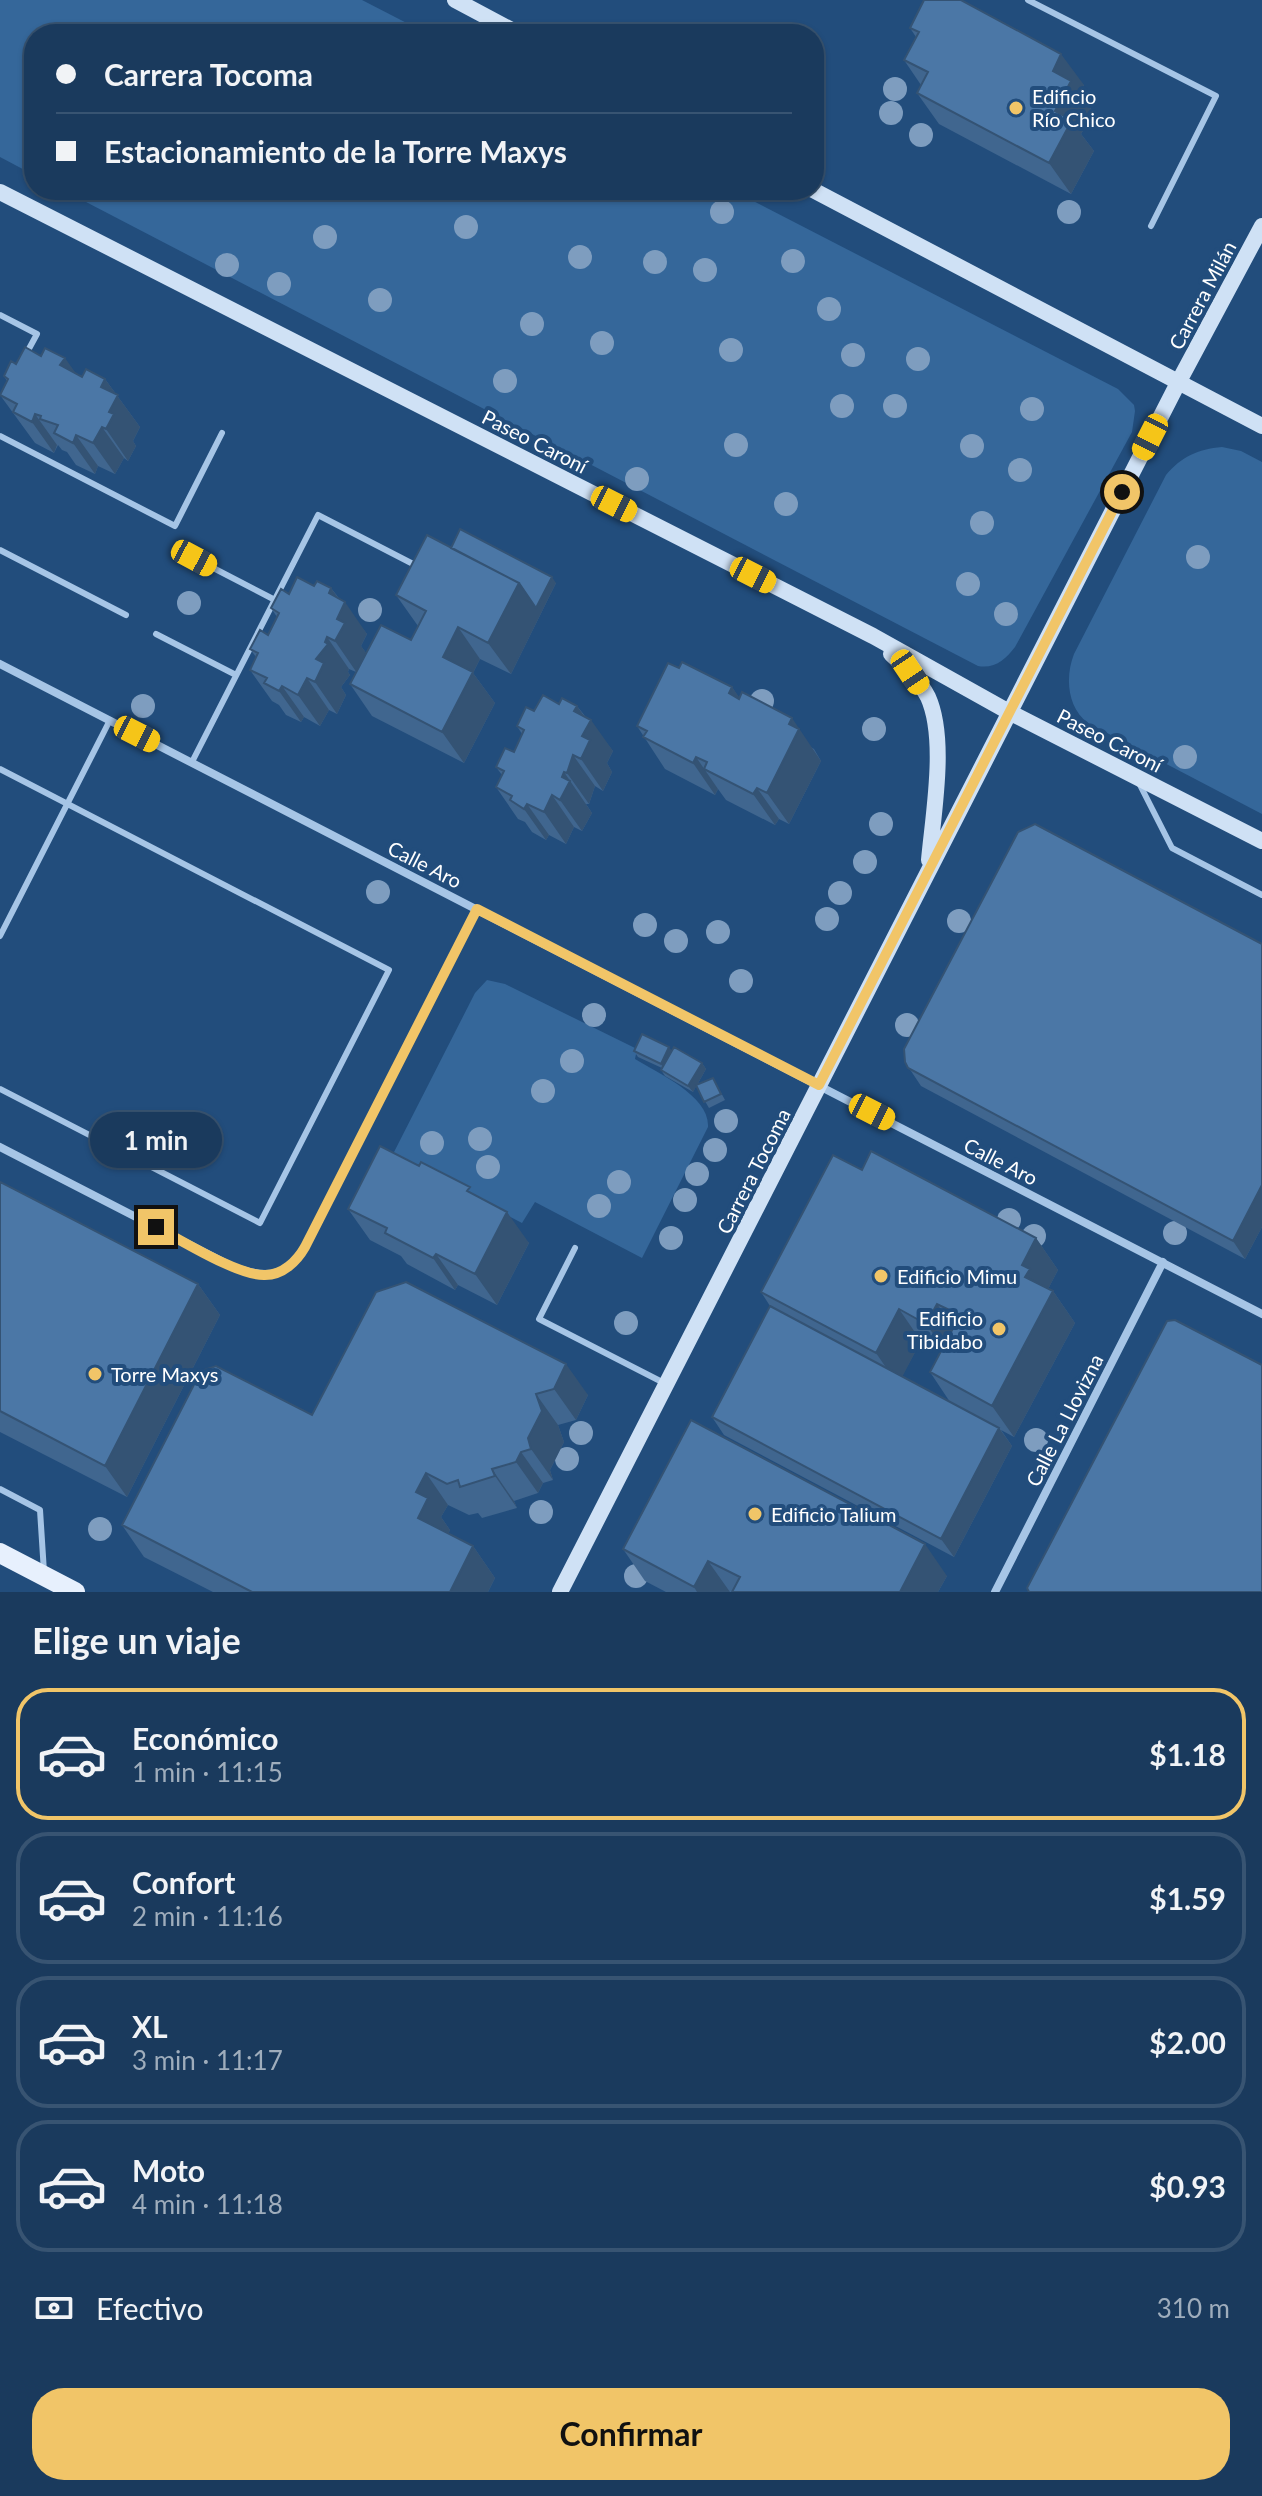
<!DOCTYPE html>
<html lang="es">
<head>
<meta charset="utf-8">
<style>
	body { margin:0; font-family:Lato,sans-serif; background:#274566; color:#f1f3f6; height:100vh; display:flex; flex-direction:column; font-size:30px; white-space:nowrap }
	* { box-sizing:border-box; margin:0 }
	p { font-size:26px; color:#9fadbc }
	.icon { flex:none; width:44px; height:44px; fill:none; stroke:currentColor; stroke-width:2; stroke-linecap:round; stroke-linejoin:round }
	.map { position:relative; height:1592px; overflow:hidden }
	.sheet { display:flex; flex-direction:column; background:#1a3a5d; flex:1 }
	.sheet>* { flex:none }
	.guide { position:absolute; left:24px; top:24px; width:800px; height:176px; border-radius:32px; box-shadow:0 2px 6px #0004,0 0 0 2px #385472; display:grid; align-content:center; height:176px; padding:0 32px; background:#1a3a5d }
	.end { position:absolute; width:36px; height:36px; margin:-18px; border:10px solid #f1c568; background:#111; box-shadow:0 0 0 4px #111 }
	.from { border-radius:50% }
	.bubble { position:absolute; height:56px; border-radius:28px; background:#1a3a5d; box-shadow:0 2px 6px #0004,0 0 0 2px #385472; font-size:26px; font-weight:700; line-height:56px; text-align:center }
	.car { position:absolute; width:24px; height:48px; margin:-24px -12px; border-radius:10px; box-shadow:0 0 6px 2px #0007; background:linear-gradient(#f5c518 24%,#345 0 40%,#f5c518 0 76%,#345 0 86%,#f5c518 0) }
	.guide b { display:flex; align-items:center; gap:28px; height:76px; font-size:30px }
	.guide b+b { border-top:2px solid #385472 }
	.guide i { width:20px; height:20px; background:#f1f3f6 }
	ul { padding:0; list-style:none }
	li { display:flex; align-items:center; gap:24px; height:132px; margin:0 16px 12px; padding:0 16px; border:4px solid #385472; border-radius:32px }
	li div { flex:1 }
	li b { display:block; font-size:30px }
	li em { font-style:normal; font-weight:700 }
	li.current { border-color:#f1c568 }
	li>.icon { width:72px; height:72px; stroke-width:1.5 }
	h2 { padding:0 32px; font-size:36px; line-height:96px }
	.pay { display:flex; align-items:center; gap:20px; height:88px; padding:0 32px; font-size:30px }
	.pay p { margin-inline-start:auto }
	.cta { display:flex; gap:16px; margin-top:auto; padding:16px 32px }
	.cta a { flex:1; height:92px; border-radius:32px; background:#f1c568; color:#111; font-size:32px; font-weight:700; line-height:92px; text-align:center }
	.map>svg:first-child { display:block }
</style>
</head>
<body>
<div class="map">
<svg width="1262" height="1592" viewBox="0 0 1262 1592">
	<rect width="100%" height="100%" fill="#224d7c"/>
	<path fill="#35679a" d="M 0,0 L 362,0 L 428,34 L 34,34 L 34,175 L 0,157 Z
		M 63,190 L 732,190 L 1118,389 L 1134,405 L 1135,411 L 1132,432 L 1015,647 C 1006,659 995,669 978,666 Z
		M 1222,447 L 1241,451 L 1262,462 L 1262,814 L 1088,723 C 1067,707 1065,677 1074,654 L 1166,475 C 1181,457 1198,449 1222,447 Z
		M 487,980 L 505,984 L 637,1049 L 635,1059 C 659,1074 710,1096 708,1127 L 642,1258 L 535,1202 L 522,1223 L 392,1156 L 475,993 Z"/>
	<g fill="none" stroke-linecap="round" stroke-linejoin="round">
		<path stroke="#a6c5e6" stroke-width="6" d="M 1028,0 L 1216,96 L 1151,226
			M 0,315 L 37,334 L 25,356
			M 0,436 L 175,526 L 222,433
			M 0,550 L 126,615
			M 194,558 L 275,600
			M 156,634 L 236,675
			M 192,762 L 318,515 L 415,565
			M 0,769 L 389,970 L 260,1223 L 0,1089
			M 1139,783 L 1172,848 L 1262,895
			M 0,936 L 110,720
			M 575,1248 L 539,1319 L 666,1384
			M 0,1489 L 40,1510 L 44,1572"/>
		<path stroke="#a6c5e6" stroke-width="8" d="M 0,664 L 1262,1314
			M 0,1147 L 233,1267 C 264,1278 287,1279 305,1247 L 477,909
			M 995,1592 L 1163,1262"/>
		<path stroke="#cfe1f5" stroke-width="16" d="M 455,0 L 519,34
			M 813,190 L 1262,426
			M 0,192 L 873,636 L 1009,712 L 1262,841
			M 891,654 C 905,667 919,680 928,697 C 947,739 933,815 929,860
			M 560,1592 L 1178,383 L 1262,226"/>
		<path stroke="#e7f0fd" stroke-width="20" d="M 0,1553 L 75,1592"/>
	</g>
	<g fill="#7e9dbf">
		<circle cx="895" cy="89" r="12"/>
		<circle cx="891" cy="113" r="12"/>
		<circle cx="921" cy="135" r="12"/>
		<circle cx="722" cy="212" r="12"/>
		<circle cx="1069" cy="212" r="12"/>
		<circle cx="466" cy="227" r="12"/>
		<circle cx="325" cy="237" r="12"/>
		<circle cx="580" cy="257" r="12"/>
		<circle cx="793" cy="261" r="12"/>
		<circle cx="655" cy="262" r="12"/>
		<circle cx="227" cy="265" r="12"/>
		<circle cx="705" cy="270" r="12"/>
		<circle cx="279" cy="284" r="12"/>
		<circle cx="380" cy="300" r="12"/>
		<circle cx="829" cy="309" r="12"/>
		<circle cx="532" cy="324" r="12"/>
		<circle cx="602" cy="343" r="12"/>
		<circle cx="731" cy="350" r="12"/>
		<circle cx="853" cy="355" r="12"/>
		<circle cx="918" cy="359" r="12"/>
		<circle cx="505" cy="381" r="12"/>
		<circle cx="842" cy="406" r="12"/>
		<circle cx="895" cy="406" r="12"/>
		<circle cx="1032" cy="409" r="12"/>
		<circle cx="736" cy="445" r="12"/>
		<circle cx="972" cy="446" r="12"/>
		<circle cx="1020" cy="470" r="12"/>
		<circle cx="637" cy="479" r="12"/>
		<circle cx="786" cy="504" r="12"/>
		<circle cx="982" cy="523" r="12"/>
		<circle cx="1198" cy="557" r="12"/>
		<circle cx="968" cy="584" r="12"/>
		<circle cx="189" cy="603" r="12"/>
		<circle cx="370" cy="610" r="12"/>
		<circle cx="1006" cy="614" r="12"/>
		<circle cx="762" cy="701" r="12"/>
		<circle cx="143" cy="706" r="12"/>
		<circle cx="874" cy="729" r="12"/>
		<circle cx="1185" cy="757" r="12"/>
		<circle cx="881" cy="824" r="12"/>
		<circle cx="865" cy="862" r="12"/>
		<circle cx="378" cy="892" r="12"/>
		<circle cx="840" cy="893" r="12"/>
		<circle cx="827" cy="919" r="12"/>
		<circle cx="959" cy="921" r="12"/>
		<circle cx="645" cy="925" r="12"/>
		<circle cx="718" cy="932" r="12"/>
		<circle cx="676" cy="941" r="12"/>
		<circle cx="741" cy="981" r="12"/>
		<circle cx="594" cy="1015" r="12"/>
		<circle cx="907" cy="1025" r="12"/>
		<circle cx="572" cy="1061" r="12"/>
		<circle cx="543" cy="1091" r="12"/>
		<circle cx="726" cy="1121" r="12"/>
		<circle cx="480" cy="1139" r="12"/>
		<circle cx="432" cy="1143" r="12"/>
		<circle cx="715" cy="1150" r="12"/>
		<circle cx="488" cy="1167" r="12"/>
		<circle cx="697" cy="1174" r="12"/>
		<circle cx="619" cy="1182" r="12"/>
		<circle cx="685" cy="1200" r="12"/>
		<circle cx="599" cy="1206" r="12"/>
		<circle cx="1009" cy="1220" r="12"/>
		<circle cx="1175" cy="1233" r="12"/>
		<circle cx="1034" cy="1236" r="12"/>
		<circle cx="671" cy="1238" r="12"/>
		<circle cx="626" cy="1323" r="12"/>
		<circle cx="581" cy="1433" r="12"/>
		<circle cx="1036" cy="1440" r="12"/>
		<circle cx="567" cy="1459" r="12"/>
		<circle cx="541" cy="1512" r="12"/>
		<circle cx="100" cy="1529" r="12"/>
		<circle cx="636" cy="1576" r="12"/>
	</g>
	<path fill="#40668f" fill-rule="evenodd" d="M 910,28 L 1084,85 L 1080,93 L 1093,112 L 1081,134 L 1094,151 L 1071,194 L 939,124 L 917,93 L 921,85 L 904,60 L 916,37 Z
		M 16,364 L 76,374 L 82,377 L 105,379 L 140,427 L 133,441 L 136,446 L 128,461 L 124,458 L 115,474 L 98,466 L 95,474 L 76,465 L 67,452 L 62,450 L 58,445 L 54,453 L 35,443 L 0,395 L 7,381 L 4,376 Z
		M 556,583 L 511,674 L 480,659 L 473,673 L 495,703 L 464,763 L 372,716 L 350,684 L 356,672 L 349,669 L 348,672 L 350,675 L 341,687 L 346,695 L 337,714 L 329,710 L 320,726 L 304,717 L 301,722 L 286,715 L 279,705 L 272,701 L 250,670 L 256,657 L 250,649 L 268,635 L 277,617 L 271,608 L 289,594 L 314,586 L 331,588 L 367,634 L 361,646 L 366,653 L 411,640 L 418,626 L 396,595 Z
		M 679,668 L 732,687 L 739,698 L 814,749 L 821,761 L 789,824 L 779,819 L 775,825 L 726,800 L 718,789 L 715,795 L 665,769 L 637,726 Z
		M 559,704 L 577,706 L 613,751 L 607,763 L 612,772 L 603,791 L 595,786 L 589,804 L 586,804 L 592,813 L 582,831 L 574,827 L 566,844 L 549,835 L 546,840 L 532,832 L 525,822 L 518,819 L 496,787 L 502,775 L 496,767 L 514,752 L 522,734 L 517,726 L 534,711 Z
		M 1262,944 L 1262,1227 L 1245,1259 L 921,1086 L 905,1062 Z
		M 634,1051 L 672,1051 L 702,1063 L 706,1069 L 697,1085 L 713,1078 L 725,1100 L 709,1108 L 696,1086 L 693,1092 L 665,1076 L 661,1070 L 662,1068 L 638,1057 Z
		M 862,1170 L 1036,1238 L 1058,1270 L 1048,1289 L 1053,1291 L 1075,1323 L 1014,1437 L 1001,1430 L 1012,1446 L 954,1557 L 724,1435 L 712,1417 L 770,1306 L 761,1292 ZM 921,1341 L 941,1351 L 930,1372 L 950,1402 L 902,1376 Z
		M 0,1182 L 198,1284 L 220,1315 L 127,1497 L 0,1432 Z
		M 476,1196 L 529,1243 L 497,1305 L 458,1285 L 455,1290 L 407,1264 L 401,1256 L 370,1240 L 348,1209 Z
		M 376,1292 L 588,1395 L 576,1420 L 558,1425 L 564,1442 L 550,1470 L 553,1480 L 543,1483 L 538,1493 L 514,1501 L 517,1508 L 482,1518 L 478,1513 L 469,1515 L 448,1505 L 441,1517 L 450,1530 L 448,1534 L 473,1546 L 495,1578 L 488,1592 L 213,1592 L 144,1557 L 122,1525 L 312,1415 Z
		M 623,1549 L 947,1576 L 938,1592 L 666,1592 L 645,1581 Z"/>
	<path fill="#345374" d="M 1061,54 L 1084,85 L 1080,93 L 1093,112 L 1081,134 L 1094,151 L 1071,194 L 1049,163 L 1055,111 L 1053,71 Z
		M 65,358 L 87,389 L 60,365 Z
		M 105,379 L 140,427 L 133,441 L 136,446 L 128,461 L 106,429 L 109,412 L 101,387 Z
		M 35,414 L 57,445 L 54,453 L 32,422 Z
		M 102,427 L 124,458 L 115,474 L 93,443 Z
		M 76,435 L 98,466 L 95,474 L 73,443 Z
		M 552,577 L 556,583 L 511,674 L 488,643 L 519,583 Z
		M 331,588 L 344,606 L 345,602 L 367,634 L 361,646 L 367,654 L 357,673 L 335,641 L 337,619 L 329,593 Z
		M 458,627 L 480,659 L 473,673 L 495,703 L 464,763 L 442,732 L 443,657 Z
		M 327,637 L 349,669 L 348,672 L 350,675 L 341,687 L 346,695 L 337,714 L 315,682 L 316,659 Z
		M 307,678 L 329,710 L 320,726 L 298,695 Z
		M 282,686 L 304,717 L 301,722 L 279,691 Z
		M 732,687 L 754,718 L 729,693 Z
		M 577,706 L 589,723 L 591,720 L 613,751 L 607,763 L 612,772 L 603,791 L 581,759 L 582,736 L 574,711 Z
		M 792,718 L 821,761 L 789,824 L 767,793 L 789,724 Z
		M 573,755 L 595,786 L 589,804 L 567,773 Z
		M 696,757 L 718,789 L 715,795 L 693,763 Z
		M 564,772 L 592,813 L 582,831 L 560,800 L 562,777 Z
		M 757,788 L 779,819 L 775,825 L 753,794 Z
		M 552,795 L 574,827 L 566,844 L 544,812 Z
		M 527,804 L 549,835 L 546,840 L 524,809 Z
		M 669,1047 L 674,1054 L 666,1070 L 661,1064 Z
		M 702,1063 L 706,1069 L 693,1092 L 688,1086 Z
		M 1262,1185 L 1262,1227 L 1245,1259 L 1233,1241 Z
		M 507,1212 L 529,1243 L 497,1305 L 475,1274 Z
		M 1036,1238 L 1058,1270 L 1046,1293 L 1053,1291 L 1075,1323 L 1014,1437 L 992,1406 L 1025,1277 L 1022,1265 Z
		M 436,1254 L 458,1285 L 455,1290 L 433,1258 Z
		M 198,1284 L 220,1315 L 127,1497 L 105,1466 Z
		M 937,1304 L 959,1335 L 949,1355 L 926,1324 Z
		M 899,1309 L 921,1341 L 898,1385 L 876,1353 Z
		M 566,1364 L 588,1395 L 576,1420 L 554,1389 Z
		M 536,1394 L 558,1425 L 564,1442 L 550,1470 L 553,1480 L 531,1449 L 528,1438 Z
		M 999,1428 L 1012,1446 L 954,1557 L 941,1539 Z
		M 521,1452 L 543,1483 L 538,1493 L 516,1462 Z
		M 492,1469 L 514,1501 L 517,1508 L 495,1476 Z
		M 426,1473 L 448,1505 L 441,1517 L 450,1530 L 440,1550 L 418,1518 L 416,1492 Z
		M 925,1544 L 947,1576 L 938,1592 L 900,1592 Z
		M 473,1546 L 495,1578 L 488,1592 L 450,1592 Z
		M 708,1561 L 730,1592 L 697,1592 L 694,1587 Z"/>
	<path fill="#4b77a6" stroke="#345374" stroke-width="2" d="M 924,0 L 961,0 L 1061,54 L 1053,71 L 1071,81 L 1055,111 L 1072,120 L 1049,163 L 917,93 L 928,72 L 904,60 L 919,32 L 910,28 Z
		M 25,347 L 41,356 L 45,348 L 65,358 L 60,365 L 82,377 L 86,369 L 105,379 L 101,387 L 118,395 L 109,412 L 114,414 L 106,429 L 102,427 L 93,443 L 76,435 L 73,443 L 54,433 L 58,425 L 40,419 L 41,416 L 35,414 L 32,422 L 13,412 L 17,404 L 0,395 L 8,379 L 4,376 L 11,361 L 16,364 Z
		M 460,529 L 552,577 L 536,608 L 519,583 L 451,548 Z
		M 427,535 L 519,583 L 488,643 L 458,627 L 443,657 L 473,672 L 442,732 L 350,684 L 381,625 L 411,640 L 426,611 L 396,595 Z
		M 297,577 L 314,586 L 317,581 L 331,588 L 329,593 L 345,602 L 337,619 L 345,623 L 335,641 L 327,637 L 325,642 L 328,644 L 316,659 L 324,663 L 315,682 L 307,678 L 298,695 L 282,686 L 279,691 L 264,683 L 267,678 L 250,670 L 258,653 L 250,649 L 260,630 L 268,635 L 279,613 L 271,608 L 281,589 L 289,594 Z
		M 682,662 L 732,687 L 729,693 L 739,699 L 742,692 L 792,718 L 789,724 L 799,729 L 767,793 L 757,788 L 753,794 L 704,769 L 707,762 L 696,757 L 693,763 L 643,737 L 647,731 L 637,726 L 668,663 L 679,668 Z
		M 543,695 L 559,704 L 562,698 L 577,706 L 574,711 L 591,720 L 582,736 L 590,740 L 581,759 L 573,755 L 567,773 L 564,772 L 562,777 L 570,781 L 560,800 L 552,795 L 544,812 L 527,804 L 524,809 L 510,800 L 512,796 L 496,787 L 504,771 L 496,767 L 505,748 L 514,752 L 524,730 L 517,726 L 526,707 L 534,711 Z
		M 1035,824 L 1262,944 L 1262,1185 L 1233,1241 L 908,1068 L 905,1062 L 904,1049 L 1018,832 Z
		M 642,1034 L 669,1047 L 661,1064 L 634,1051 Z
		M 674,1047 L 702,1063 L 688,1086 L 661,1070 Z
		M 713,1078 L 721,1094 L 704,1102 L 696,1085 Z
		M 380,1146 L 419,1166 L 421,1162 L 470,1187 L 467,1191 L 507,1212 L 475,1274 L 436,1254 L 433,1258 L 385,1233 L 387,1228 L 348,1209 Z
		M 871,1151 L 1036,1238 L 1022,1265 L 1030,1269 L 1025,1277 L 1053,1291 L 992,1406 L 930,1372 L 960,1315 L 937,1304 L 926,1324 L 899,1309 L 876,1353 L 761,1292 L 833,1155 L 862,1170 Z
		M 0,1182 L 198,1284 L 105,1466 L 0,1411 Z
		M 406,1282 L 566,1364 L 554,1389 L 536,1394 L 542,1411 L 528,1438 L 531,1449 L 521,1452 L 516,1462 L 492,1469 L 495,1476 L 460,1487 L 458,1480 L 447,1484 L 426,1473 L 416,1492 L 428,1498 L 418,1518 L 473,1546 L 450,1592 L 252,1592 L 122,1525 L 201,1371 L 216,1366 L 312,1415 L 376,1292 Z
		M 770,1306 L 999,1428 L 941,1539 L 712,1417 Z
		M 1175,1320 L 1262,1365 L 1262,1592 L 1029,1592 L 1027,1588 L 1167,1321 Z
		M 691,1420 L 925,1544 L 900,1592 L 732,1592 L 740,1577 L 708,1561 L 694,1587 L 623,1549 Z"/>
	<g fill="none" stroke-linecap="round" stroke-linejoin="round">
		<path stroke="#f1c568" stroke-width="10" d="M 156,1227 C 181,1240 238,1276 265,1275 C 283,1275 297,1261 305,1247 L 477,909 L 819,1085 L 1122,492"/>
	</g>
	<g fill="#f1c568" stroke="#224d7c" stroke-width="3">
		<circle cx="1016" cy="108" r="8"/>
		<circle cx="881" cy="1276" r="8"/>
		<circle cx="999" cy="1329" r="8"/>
		<circle cx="95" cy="1374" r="8"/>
		<circle cx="755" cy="1514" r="8"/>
	</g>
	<g text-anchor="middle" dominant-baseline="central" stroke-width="8" stroke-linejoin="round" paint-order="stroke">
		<g font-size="20" fill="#fff" stroke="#224d7c" text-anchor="start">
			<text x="1032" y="96">Edificio<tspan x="1032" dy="23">Río Chico</tspan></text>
			<text x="897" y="1276">Edificio Mimu</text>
			<text x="983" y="1318" text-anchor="end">Edificio<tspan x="983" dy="23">Tibidabo</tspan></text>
			<text x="111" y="1374">Torre Maxys</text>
			<text x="771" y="1514">Edificio Talium</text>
		</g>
		<g font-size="20" fill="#fff" stroke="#224d7c">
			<text transform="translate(1202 295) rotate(-62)">Carrera Milán</text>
			<text transform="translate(535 441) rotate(27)">Paseo Caroní</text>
			<text transform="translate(1110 740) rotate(27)">Paseo Caroní</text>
			<text transform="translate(425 864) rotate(27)">Calle Aro</text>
			<text transform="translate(1001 1161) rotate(27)">Calle Aro</text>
			<text transform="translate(753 1171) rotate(-63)">Carrera Tocoma</text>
			<text transform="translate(1064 1420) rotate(-63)">Calle La Llovizna</text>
		</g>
	</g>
</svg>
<i class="end from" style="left:1122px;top:492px"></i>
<i class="end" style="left:156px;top:1227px"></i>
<div class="bubble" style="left:90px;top:1112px;width:132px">1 min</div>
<i class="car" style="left:1150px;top:437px;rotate:207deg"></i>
<i class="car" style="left:614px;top:504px;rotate:117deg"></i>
<i class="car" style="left:194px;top:558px;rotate:118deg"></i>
<i class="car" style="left:753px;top:575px;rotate:117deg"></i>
<i class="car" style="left:910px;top:672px;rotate:146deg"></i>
<i class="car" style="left:137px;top:734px;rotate:117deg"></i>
<i class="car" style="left:872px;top:1112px;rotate:117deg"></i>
<div class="guide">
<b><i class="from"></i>Carrera Tocoma</b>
<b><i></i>Estacionamiento de la Torre Maxys</b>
</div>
</div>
<section class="sheet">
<h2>Elige un viaje</h2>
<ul>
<li class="current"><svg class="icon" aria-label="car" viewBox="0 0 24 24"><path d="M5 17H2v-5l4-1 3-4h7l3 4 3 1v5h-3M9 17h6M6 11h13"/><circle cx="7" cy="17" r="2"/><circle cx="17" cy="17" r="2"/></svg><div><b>Económico</b><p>1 min · 11:15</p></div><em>$1.18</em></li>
<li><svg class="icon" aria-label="car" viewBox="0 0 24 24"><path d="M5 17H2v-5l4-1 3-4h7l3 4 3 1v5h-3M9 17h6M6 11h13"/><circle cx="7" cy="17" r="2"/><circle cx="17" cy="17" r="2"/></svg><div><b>Confort</b><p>2 min · 11:16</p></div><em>$1.59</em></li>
<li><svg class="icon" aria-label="car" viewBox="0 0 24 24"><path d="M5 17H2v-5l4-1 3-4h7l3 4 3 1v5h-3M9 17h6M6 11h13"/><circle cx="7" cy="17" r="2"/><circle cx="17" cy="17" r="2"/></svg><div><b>XL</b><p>3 min · 11:17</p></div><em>$2.00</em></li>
<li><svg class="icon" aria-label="car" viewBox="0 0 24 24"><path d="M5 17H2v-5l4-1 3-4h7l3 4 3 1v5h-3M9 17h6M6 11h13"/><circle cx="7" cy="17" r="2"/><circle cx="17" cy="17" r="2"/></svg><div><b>Moto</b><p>4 min · 11:18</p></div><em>$0.93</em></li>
</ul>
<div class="pay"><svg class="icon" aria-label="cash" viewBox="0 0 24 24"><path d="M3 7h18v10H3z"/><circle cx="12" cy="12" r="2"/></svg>Efectivo<p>310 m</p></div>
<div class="cta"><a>Confirmar</a></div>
</section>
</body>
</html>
